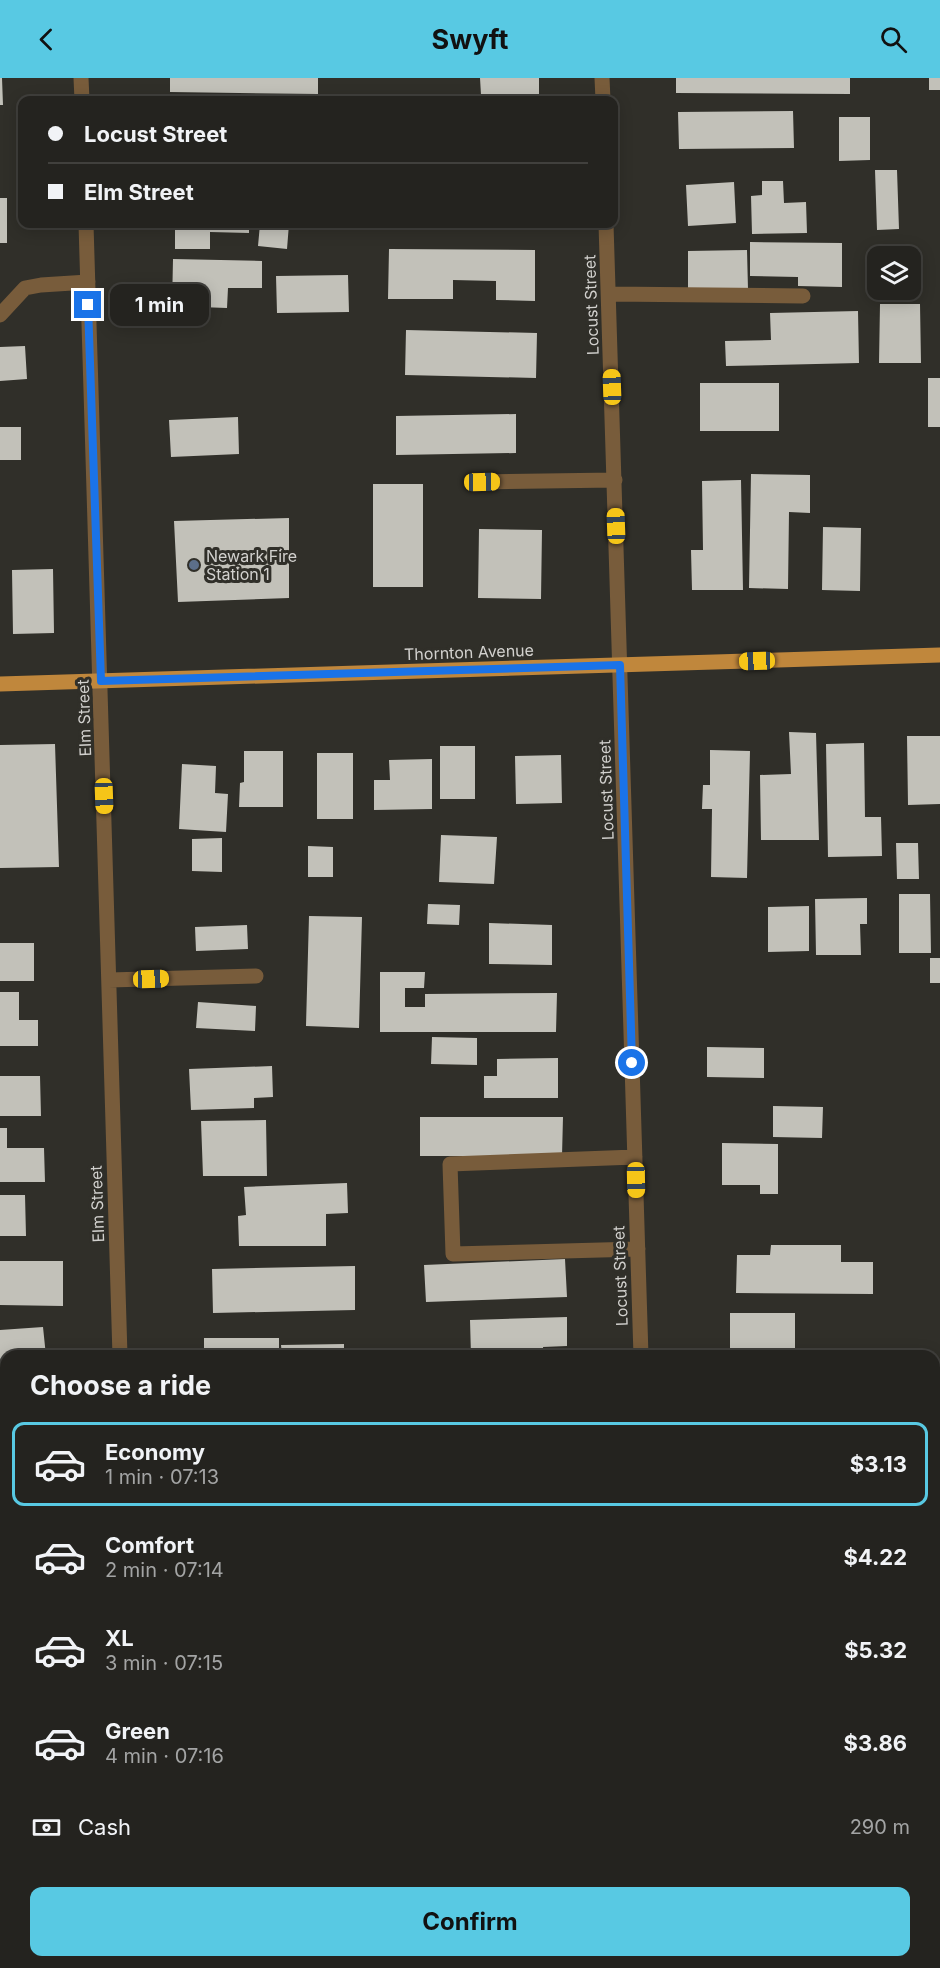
<!DOCTYPE html>
<html lang="en">
<head>
<meta charset="utf-8">
<style>
	body { margin:0; font-family:Inter,sans-serif; background:#302f2c; color:#f1f3f6; height:100vh; display:flex; flex-direction:column; font-size:22px; white-space:nowrap }
	* { box-sizing:border-box; margin:0 }
	p { font-size:20px; color:#a3a4a4 }
	.icon { flex:none; width:33px; height:33px; fill:none; stroke:currentColor; stroke-width:2; stroke-linecap:round; stroke-linejoin:round }
	.map { position:relative; flex:1; overflow:hidden }
	.details { position:absolute; left:0px; top:1272px; width:940px; height:618px; display:flex; flex-direction:column; background:#24231f; border-radius:18px 18px 0 0; box-shadow:0 3px 15px #0003,0 0 0 2px #41403d }
	.details>* { flex:none }
	.hud { position:absolute; left:18px; top:18px; width:600px; height:132px; border-radius:12px; box-shadow:0 3px 15px #0003,0 0 0 2px #41403d; display:grid; align-content:center; height:132px; padding:0 30px; background:#24231f }
	.fabs { position:absolute; left:867px; top:168px; display:grid; gap:12px }
	.fabs a { display:grid; place-items:center; width:54px; height:54px; border-radius:12px; background:#24231f; box-shadow:0 3px 15px #0003,0 0 0 2px #41403d; font-size:30px }
	.end { position:absolute; width:27px; height:27px; margin:-14px; border:8px solid #1a73e8; background:#fff; box-shadow:0 0 0 3px #fff }
	.from { border-radius:50% }
	.bubble { position:absolute; height:42px; border-radius:12px; background:#24231f; box-shadow:0 3px 15px #0003,0 0 0 2px #41403d; font-size:20px; font-weight:700; line-height:42px; text-align:center }
	.car { position:absolute; width:18px; height:36px; margin:-18px -9px; border-radius:8px; box-shadow:0 0 4px 2px #0007; background:linear-gradient(#f5c518 24%,#345 0 40%,#f5c518 0 76%,#345 0 86%,#f5c518 0) }
	.hud b { display:flex; align-items:center; gap:21px; height:57px; font-size:22px }
	.hud b+b { border-top:2px solid #41403d }
	.hud i { width:15px; height:15px; background:#f1f3f6 }
	ul { padding:0; list-style:none }
	li { display:flex; align-items:center; gap:18px; height:84px; margin:0 12px 9px; padding:0 18px; border:3px solid transparent; border-radius:12px }
	li div { flex:1 }
	li b { display:block; font-size:22px }
	li em { font-style:normal; font-weight:700 }
	li.on { border-color:#58c9e3 }
	li>.icon { width:54px; height:54px; stroke-width:1.5 }
	h2 { padding:0 30px; font-size:27px; line-height:72px }
	.pay { display:flex; align-items:center; gap:15px; height:66px; padding:0 30px; font-size:22px }
	.pay p { margin-inline-start:auto }
	.primary-button { display:flex; gap:12px; margin-top:auto; padding:12px 30px }
	.primary-button a { flex:1; height:69px; border-radius:12px; background:#58c9e3; color:#111; font-size:24px; font-weight:700; line-height:69px; text-align:center }
	header { display:flex; justify-content:space-between; align-items:center; height:78px; padding:0 30px; background:#58c9e3; color:#111; font-size:27px; font-weight:700 }
	.map>svg:first-child { display:block }
</style>
</head>
<body>
<header><svg class="icon" aria-label="back" viewBox="0 0 24 24"><path d="M15 5l-7 7 7 7"/></svg>Swyft<svg class="icon" aria-label="search" viewBox="0 0 24 24"><circle cx="10" cy="10" r="6"/><path d="M15 15l6 6"/></svg></header>
<div class="map">
<svg width="940" height="1890" viewBox="0 0 940 1890">
	<rect width="100%" height="100%" fill="#302f29"/>
	<path fill="#c2c1b9" d="M 0,0 L 2,0 L 3,27 L 0,27 Z
		M 170,0 L 318,0 L 318,16 L 170,14 Z
		M 480,0 L 539,0 L 539,17 L 481,17 Z
		M 676,0 L 850,0 L 850,16 L 676,15 Z
		M 929,0 L 940,0 L 940,12 L 929,12 Z
		M 793,33 L 794,70 L 679,71 L 678,34 Z
		M 839,39 L 870,39 L 870,82 L 839,83 Z
		M 875,92 L 897,92 L 899,151 L 877,152 Z
		M 762,103 L 783,103 L 784,125 L 806,124 L 807,155 L 752,156 L 751,118 L 762,117 Z
		M 734,104 L 736,145 L 688,148 L 686,107 Z
		M 0,120 L 7,120 L 7,165 L 0,165 Z
		M 175,146 L 249,146 L 249,155 L 210,154 L 210,171 L 175,171 Z
		M 260,146 L 289,146 L 287,171 L 258,168 Z
		M 503,146 L 543,146 L 543,149 L 503,149 Z
		M 750,164 L 842,165 L 842,209 L 798,208 L 798,199 L 750,198 Z
		M 389,171 L 535,172 L 535,223 L 496,222 L 496,203 L 453,202 L 453,221 L 388,221 Z
		M 747,172 L 748,211 L 688,212 L 688,173 Z
		M 173,181 L 262,183 L 262,210 L 228,210 L 227,230 L 172,228 Z
		M 874,182 L 878,182 L 878,212 L 903,212 L 903,223 L 875,223 Z
		M 348,197 L 349,234 L 277,235 L 276,198 Z
		M 880,226 L 920,226 L 921,285 L 879,285 Z
		M 858,233 L 859,285 L 726,288 L 725,263 L 771,262 L 770,235 Z
		M 406,252 L 537,255 L 536,300 L 405,297 Z
		M 25,268 L 27,301 L 0,303 L 0,269 Z
		M 928,300 L 940,300 L 940,349 L 928,349 Z
		M 700,305 L 779,305 L 779,353 L 700,353 Z
		M 516,336 L 516,375 L 396,377 L 396,338 Z
		M 238,339 L 239,376 L 171,379 L 169,342 Z
		M 0,349 L 21,349 L 21,382 L 0,382 Z
		M 751,396 L 810,397 L 810,435 L 789,434 L 788,511 L 749,510 Z
		M 741,402 L 743,512 L 692,512 L 691,472 L 703,472 L 702,403 Z
		M 373,406 L 423,406 L 423,509 L 373,509 Z
		M 289,440 L 289,520 L 178,524 L 174,443 Z
		M 823,449 L 861,450 L 860,513 L 822,512 Z
		M 479,451 L 542,452 L 541,521 L 478,520 Z
		M 53,491 L 54,555 L 13,556 L 12,492 Z
		M 789,654 L 816,655 L 819,762 L 761,762 L 760,697 L 791,696 Z
		M 907,658 L 940,658 L 940,726 L 908,727 Z
		M 864,665 L 865,739 L 881,739 L 882,778 L 828,779 L 826,666 Z
		M 55,666 L 59,789 L 0,790 L 0,667 Z
		M 440,668 L 475,668 L 475,721 L 440,721 Z
		M 710,672 L 750,673 L 747,800 L 711,799 L 712,731 L 702,731 L 703,707 L 710,707 Z
		M 244,673 L 283,673 L 283,729 L 239,729 L 240,705 L 244,704 Z
		M 317,675 L 353,675 L 353,741 L 317,741 Z
		M 561,677 L 562,725 L 516,726 L 515,678 Z
		M 432,681 L 432,731 L 374,732 L 374,702 L 390,702 L 389,682 Z
		M 182,686 L 216,688 L 215,715 L 228,716 L 226,754 L 179,751 Z
		M 441,757 L 497,759 L 494,806 L 439,804 Z
		M 222,760 L 222,794 L 192,793 L 192,761 Z
		M 896,765 L 918,765 L 919,801 L 897,801 Z
		M 308,768 L 333,769 L 333,799 L 308,799 Z
		M 899,816 L 930,816 L 931,875 L 899,875 Z
		M 867,820 L 867,846 L 860,846 L 861,877 L 816,877 L 815,821 Z
		M 428,826 L 460,827 L 459,847 L 427,846 Z
		M 809,828 L 809,873 L 768,874 L 768,829 Z
		M 309,838 L 362,839 L 359,950 L 306,948 Z
		M 489,845 L 552,847 L 552,887 L 489,886 Z
		M 247,847 L 248,871 L 196,873 L 195,849 Z
		M 0,865 L 34,865 L 34,903 L 0,903 Z
		M 930,880 L 940,880 L 940,905 L 930,905 Z
		M 380,894 L 425,894 L 424,910 L 405,910 L 405,929 L 425,929 L 425,916 L 557,915 L 556,954 L 380,954 Z
		M 0,914 L 19,914 L 19,942 L 38,942 L 38,968 L 0,968 Z
		M 198,924 L 256,928 L 255,953 L 196,950 Z
		M 432,959 L 477,960 L 477,987 L 431,986 Z
		M 707,969 L 764,970 L 764,1000 L 707,999 Z
		M 558,980 L 558,1020 L 484,1020 L 484,998 L 497,998 L 497,981 Z
		M 272,988 L 273,1019 L 254,1020 L 254,1030 L 191,1032 L 189,991 Z
		M 0,998 L 40,998 L 41,1038 L 0,1038 Z
		M 773,1028 L 823,1029 L 822,1060 L 773,1059 Z
		M 420,1039 L 563,1039 L 562,1078 L 420,1078 Z
		M 266,1042 L 267,1098 L 203,1098 L 201,1043 Z
		M 0,1050 L 7,1050 L 7,1070 L 44,1070 L 45,1104 L 0,1104 Z
		M 722,1065 L 778,1066 L 778,1116 L 760,1116 L 760,1107 L 722,1107 Z
		M 347,1105 L 348,1135 L 326,1136 L 326,1168 L 239,1168 L 238,1138 L 246,1137 L 244,1109 Z
		M 0,1117 L 25,1117 L 26,1158 L 0,1158 Z
		M 771,1167 L 841,1167 L 841,1184 L 873,1184 L 873,1216 L 736,1215 L 737,1177 L 770,1177 Z
		M 565,1181 L 567,1219 L 426,1224 L 424,1187 Z
		M 0,1183 L 63,1183 L 63,1228 L 0,1227 Z
		M 355,1188 L 355,1232 L 213,1235 L 212,1191 Z
		M 730,1235 L 795,1235 L 795,1278 L 730,1278 Z
		M 567,1239 L 567,1268 L 543,1269 L 544,1278 L 471,1278 L 470,1242 Z
		M 43,1249 L 46,1278 L 6,1278 L 6,1316 L 0,1316 L 0,1252 Z
		M 204,1260 L 279,1260 L 279,1278 L 204,1278 Z
		M 344,1266 L 344,1278 L 282,1278 L 281,1267 Z
		M 0,1324 L 6,1324 L 6,1378 L 0,1377 Z
		M 934,1361 L 940,1361 L 940,1427 L 934,1427 Z
		M 0,1412 L 6,1412 L 6,1464 L 0,1465 Z
		M 934,1585 L 940,1585 L 940,1675 L 934,1675 Z
		M 0,1623 L 6,1637 L 6,1703 L 0,1705 Z
		M 937,1751 L 940,1753 L 940,1828 L 938,1831 L 934,1829 L 934,1755 Z
		M 485,1884 L 522,1884 L 519,1890 L 500,1890 Z"/>
	<g fill="none" stroke-linecap="round" stroke-linejoin="round">
		<path stroke="#785c3b" stroke-width="15" d="M 81,0 L 82,22
			M 602,0 L 603,22
			M 86,146 L 120,1278
			M 606,146 L 641,1278
			M 609,216 L 803,218
			M 0,237 L 25,210 L 41,207 L 88,204
			M 482,404 L 615,402
			M 109,902 L 256,898
			M 635,1079 L 450,1086 L 453,1176 L 638,1171
			M 934,1508 L 940,1508
			M 0,1535 L 6,1535
			M 716,1884 L 732,1890
			M 621,1890 L 624,1884"/>
		<path stroke="#c0873c" stroke-width="15" d="M 0,606 L 940,577"/>
	</g>
	<g fill="none" stroke-linecap="round" stroke-linejoin="round">
		<path stroke="#1a73e8" stroke-width="8" d="M 88,227 L 101,603 L 620,587 L 632,985"/>
	</g>
	<circle fill="#5c6f8a" stroke="#302f29" stroke-width="2" cx="194" cy="487" r="6"/>
	<g text-anchor="middle" dominant-baseline="central" stroke-width="6" stroke-linejoin="round" paint-order="stroke">
		<g font-size="16" fill="#d2d1ce" stroke="#302f29">
			<text transform="translate(591 227) rotate(-92)">Locust Street</text>
			<text transform="translate(469 574) rotate(-2)">Thornton Avenue</text>
			<text transform="translate(84 640) rotate(-92)">Elm Street</text>
			<text transform="translate(606 712) rotate(-92)">Locust Street</text>
			<text transform="translate(97 1126) rotate(-92)">Elm Street</text>
			<text transform="translate(620 1198) rotate(-92)">Locust Street</text>
		</g>
		<g font-size="16" fill="#d2d1ce" stroke="#302f29" text-anchor="start">
			<text x="206" y="478">Newark Fire<tspan x="206" dy="18">Station 1</tspan></text>
		</g>
	</g>
</svg>
<div class="fabs">
<a><svg class="icon" aria-label="layers" viewBox="0 0 24 24"><path d="M12 4l9 5-9 5-9-5zM3 14l9 5 9-5"/></svg></a>
</div>
<i class="end from" style="left:632px;top:985px"></i>
<i class="end" style="left:88px;top:227px"></i>
<div class="bubble" style="left:110px;top:206px;width:99px">1 min</div>
<i class="car" style="left:612px;top:309px;rotate:358deg"></i>
<i class="car" style="left:482px;top:404px;rotate:89deg"></i>
<i class="car" style="left:616px;top:448px;rotate:358deg"></i>
<i class="car" style="left:757px;top:583px;rotate:268deg"></i>
<i class="car" style="left:104px;top:718px;rotate:178deg"></i>
<i class="car" style="left:151px;top:901px;rotate:88deg"></i>
<i class="car" style="left:636px;top:1102px;rotate:179deg"></i>
<div class="hud">
<b><i class="from"></i>Locust Street</b>
<b><i></i>Elm Street</b>
</div>
<section class="details">
<h2>Choose a ride</h2>
<ul>
<li class="on"><svg class="icon" aria-label="car" viewBox="0 0 24 24"><path d="M5 17H2v-5l4-1 3-4h7l3 4 3 1v5h-3M9 17h6M6 11h13"/><circle cx="7" cy="17" r="2"/><circle cx="17" cy="17" r="2"/></svg><div><b>Economy</b><p>1 min · 07:13</p></div><em>$3.13</em></li>
<li><svg class="icon" aria-label="car" viewBox="0 0 24 24"><path d="M5 17H2v-5l4-1 3-4h7l3 4 3 1v5h-3M9 17h6M6 11h13"/><circle cx="7" cy="17" r="2"/><circle cx="17" cy="17" r="2"/></svg><div><b>Comfort</b><p>2 min · 07:14</p></div><em>$4.22</em></li>
<li><svg class="icon" aria-label="car" viewBox="0 0 24 24"><path d="M5 17H2v-5l4-1 3-4h7l3 4 3 1v5h-3M9 17h6M6 11h13"/><circle cx="7" cy="17" r="2"/><circle cx="17" cy="17" r="2"/></svg><div><b>XL</b><p>3 min · 07:15</p></div><em>$5.32</em></li>
<li><svg class="icon" aria-label="car" viewBox="0 0 24 24"><path d="M5 17H2v-5l4-1 3-4h7l3 4 3 1v5h-3M9 17h6M6 11h13"/><circle cx="7" cy="17" r="2"/><circle cx="17" cy="17" r="2"/></svg><div><b>Green</b><p>4 min · 07:16</p></div><em>$3.86</em></li>
</ul>
<div class="pay"><svg class="icon" aria-label="cash" viewBox="0 0 24 24"><path d="M3 7h18v10H3z"/><circle cx="12" cy="12" r="2"/></svg>Cash<p>290 m</p></div>
<div class="primary-button"><a>Confirm</a></div>
</section>
</div>
</body>
</html>
